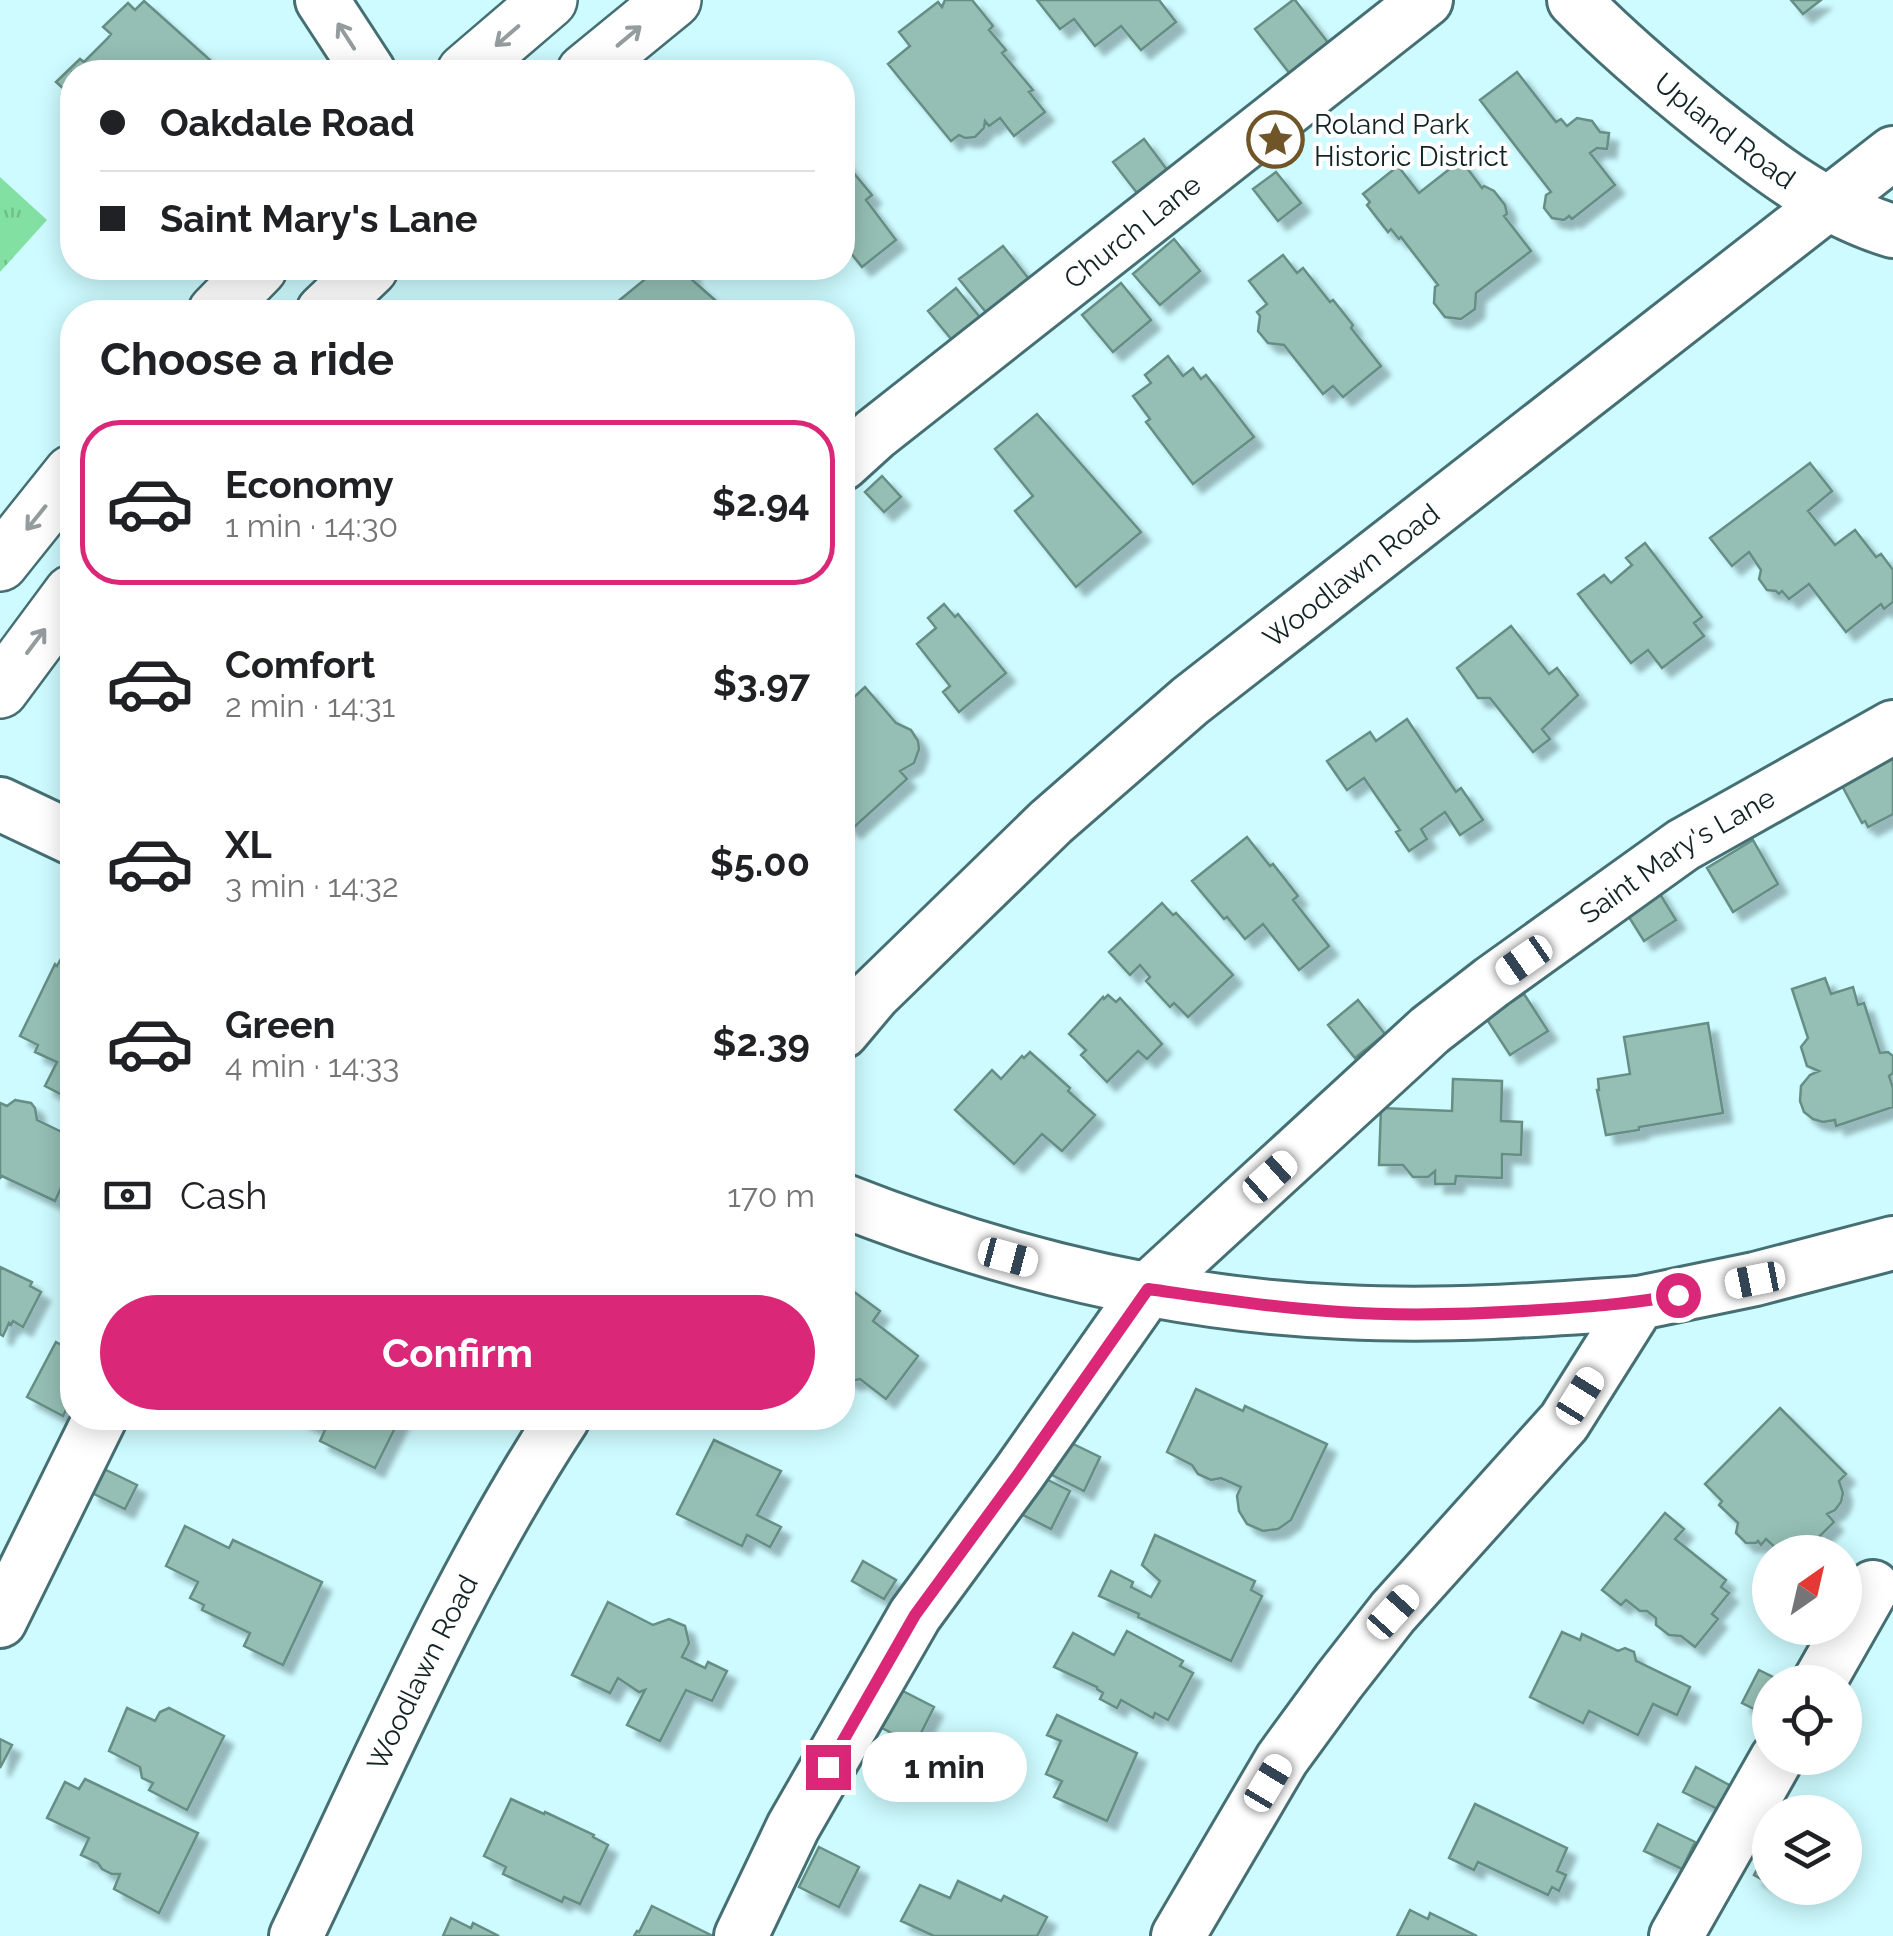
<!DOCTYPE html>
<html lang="en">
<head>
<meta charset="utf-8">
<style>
	body { margin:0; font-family:Raleway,sans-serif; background:#f2f2f2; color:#202124; height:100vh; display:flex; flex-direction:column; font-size:38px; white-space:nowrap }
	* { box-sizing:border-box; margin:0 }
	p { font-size:32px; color:#757577 }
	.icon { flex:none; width:55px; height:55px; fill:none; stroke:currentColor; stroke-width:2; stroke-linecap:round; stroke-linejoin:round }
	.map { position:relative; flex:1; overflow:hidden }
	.drawer { position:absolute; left:60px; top:300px; width:795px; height:1130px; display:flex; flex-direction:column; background:#fff; border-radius:40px; box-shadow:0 5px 25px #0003 }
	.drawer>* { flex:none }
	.hud { position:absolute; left:60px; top:60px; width:795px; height:220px; border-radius:40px; box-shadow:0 5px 25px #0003; display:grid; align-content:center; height:220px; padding:0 40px; background:#fff }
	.needle { width:65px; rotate:34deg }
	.controls { position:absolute; left:1752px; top:1535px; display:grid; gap:20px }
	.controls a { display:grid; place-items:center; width:110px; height:110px; border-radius:50%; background:#fff; box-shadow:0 5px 25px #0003; font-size:50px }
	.end { position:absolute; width:45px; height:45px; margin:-22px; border:12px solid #db2777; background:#fff; box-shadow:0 0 0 5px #fff }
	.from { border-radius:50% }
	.bubble { position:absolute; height:70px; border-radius:35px; background:#fff; box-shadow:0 5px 25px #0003; font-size:32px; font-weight:700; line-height:70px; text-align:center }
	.car { position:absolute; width:30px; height:60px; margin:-30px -15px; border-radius:12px; box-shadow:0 0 8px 2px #0007; background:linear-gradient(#fff 24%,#345 0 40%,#fff 0 76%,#345 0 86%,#fff 0) }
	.hud b { display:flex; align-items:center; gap:35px; height:95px; font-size:38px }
	.hud b+b { border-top:2px solid #e0e0e0 }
	.hud i { width:25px; height:25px; background:#202124 }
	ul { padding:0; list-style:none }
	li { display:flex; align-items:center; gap:30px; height:165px; margin:0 20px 15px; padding:0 20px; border:5px solid transparent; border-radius:40px }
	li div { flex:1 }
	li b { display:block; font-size:38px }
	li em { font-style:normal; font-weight:700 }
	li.current { border-color:#db2777 }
	li>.icon { width:90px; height:90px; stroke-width:1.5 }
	h2 { padding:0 40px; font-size:45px; line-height:120px }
	.pay { display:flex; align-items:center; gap:25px; height:110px; padding:0 40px; font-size:38px }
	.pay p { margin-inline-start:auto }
	.cta { display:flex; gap:20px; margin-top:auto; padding:20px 40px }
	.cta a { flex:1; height:115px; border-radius:60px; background:#db2777; color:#fff; font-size:40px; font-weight:700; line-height:115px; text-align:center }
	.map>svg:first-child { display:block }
</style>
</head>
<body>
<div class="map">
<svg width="1893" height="1936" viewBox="0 0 1893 1936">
	<defs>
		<pattern id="grass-tufts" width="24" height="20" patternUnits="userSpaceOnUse" patternTransform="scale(2.5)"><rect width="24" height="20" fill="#83e0a3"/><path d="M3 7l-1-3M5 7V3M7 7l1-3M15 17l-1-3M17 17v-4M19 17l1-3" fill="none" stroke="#70c08c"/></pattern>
		<filter id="shadow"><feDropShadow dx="9" dy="9" stdDeviation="2.5" flood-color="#0004"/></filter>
	</defs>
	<rect width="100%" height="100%" fill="#cdfbff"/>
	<path fill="url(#grass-tufts)" d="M 0,177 L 47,220 L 0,272 Z"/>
	<path fill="#95bfb4" stroke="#668e85" stroke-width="2.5" filter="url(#shadow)" d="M 945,0 L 972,0 L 993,26 L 989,30 L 1006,50 L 1002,53 L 1033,90 L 1029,92 L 1045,112 L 1014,136 L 1000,118 L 989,126 L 985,121 L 984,128 L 975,137 L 965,138 L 959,135 L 951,141 L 888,64 L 910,46 L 899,32 L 938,2 L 942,7 Z
		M 1037,0 L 1159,0 L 1176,22 L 1141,50 L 1121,26 L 1095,46 L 1074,19 L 1060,29 Z
		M 1293,0 L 1295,0 L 1333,49 L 1294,79 L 1255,29 Z
		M 1791,0 L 1821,0 L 1803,14 Z
		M 144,1 L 210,60 L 209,61 L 213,66 L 210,69 L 211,71 L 209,72 L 72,72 L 72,102 L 62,94 L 65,90 L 56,82 L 80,59 L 84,62 L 108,38 L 111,34 L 103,27 L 128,3 L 135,10 Z
		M 1517,72 L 1556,122 L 1561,119 L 1567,126 L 1577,118 L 1592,121 L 1600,132 L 1609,133 L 1607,149 L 1597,148 L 1590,153 L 1615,185 L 1572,219 L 1569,216 L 1564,220 L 1552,218 L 1544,208 L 1546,195 L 1551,192 L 1480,100 Z
		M 1144,139 L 1171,175 L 1141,198 L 1113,162 Z
		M 842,159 L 872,195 L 866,200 L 896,240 L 862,267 L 842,242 Z
		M 1461,160 L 1482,188 L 1484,186 L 1494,191 L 1505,205 L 1507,214 L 1504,216 L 1531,251 L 1476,293 L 1475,309 L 1461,319 L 1445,317 L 1434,303 L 1435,287 L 1438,285 L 1401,237 L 1399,239 L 1391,229 L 1388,232 L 1367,205 L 1370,202 L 1363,194 L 1398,166 L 1419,193 Z
		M 1276,172 L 1301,203 L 1278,221 L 1253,189 Z
		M 1174,239 L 1200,271 L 1160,305 L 1133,274 Z
		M 1003,246 L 1036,288 L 993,321 L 959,279 Z
		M 1283,255 L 1297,273 L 1303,268 L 1330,302 L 1333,300 L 1353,325 L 1351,328 L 1381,366 L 1343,397 L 1333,386 L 1323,394 L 1284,345 L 1268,343 L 1258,331 L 1260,316 L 1257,312 L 1267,304 L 1249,281 Z
		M 649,268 L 689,268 L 691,270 L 691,279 L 716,301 L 707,312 L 605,312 L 649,276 Z
		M 1121,283 L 1151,320 L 1113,352 L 1082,315 Z
		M 956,288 L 988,327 L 961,351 L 928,311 Z
		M 1168,356 L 1183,376 L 1193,368 L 1201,379 L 1206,375 L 1254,437 L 1193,484 L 1146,422 L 1150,419 L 1133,396 L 1151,383 L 1145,375 Z
		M 1037,414 L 1141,532 L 1076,587 L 1015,511 L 1033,496 L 995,449 Z
		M 1810,463 L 1832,491 L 1808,511 L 1835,545 L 1855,530 L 1876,557 L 1881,554 L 1893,570 L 1893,602 L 1884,609 L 1881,604 L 1846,632 L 1809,584 L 1789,599 L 1782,591 L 1779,594 L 1776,591 L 1767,590 L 1759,579 L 1761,570 L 1749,552 L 1732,566 L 1710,538 Z
		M 882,476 L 901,497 L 884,512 L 865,492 Z
		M 1645,543 L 1702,617 L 1694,623 L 1704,636 L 1662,668 L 1648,650 L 1631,663 L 1578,594 L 1604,575 L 1611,583 L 1632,565 L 1626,558 Z
		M 944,604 L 955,617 L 958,614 L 1006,673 L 959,712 L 943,692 L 950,686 L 917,644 L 936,628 L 928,618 Z
		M 1511,626 L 1549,674 L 1557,668 L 1578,695 L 1542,729 L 1550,739 L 1533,752 L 1490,698 L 1478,698 L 1457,668 Z
		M 865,687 L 896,723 L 911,730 L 918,741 L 919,749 L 914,763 L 900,771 L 907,779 L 852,829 L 842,819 L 842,708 Z
		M 1407,719 L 1456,792 L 1461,788 L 1483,820 L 1460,835 L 1445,812 L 1421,829 L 1427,839 L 1409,851 L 1396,832 L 1400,830 L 1364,778 L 1347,790 L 1327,761 L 1370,732 L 1376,741 Z
		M 1893,746 L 1893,814 L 1868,827 L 1865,821 L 1862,823 L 1840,782 Z
		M 1247,837 L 1270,866 L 1273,864 L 1298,896 L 1293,900 L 1329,946 L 1299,970 L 1263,924 L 1245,939 L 1227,917 L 1224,919 L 1192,881 Z
		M 1753,840 L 1778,884 L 1733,912 L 1707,868 Z
		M 1655,886 L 1676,920 L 1644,941 L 1622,906 Z
		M 1162,903 L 1173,915 L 1176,913 L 1233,975 L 1188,1017 L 1174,1003 L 1170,1007 L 1146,981 L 1150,977 L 1140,965 L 1130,975 L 1109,952 Z
		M 68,946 L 72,949 L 72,1100 L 45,1086 L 57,1062 L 35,1052 L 38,1045 L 20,1036 L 55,964 L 57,966 Z
		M 1825,978 L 1831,994 L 1853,987 L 1858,1005 L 1864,1003 L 1880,1053 L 1888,1052 L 1893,1056 L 1893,1073 L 1889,1076 L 1893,1088 L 1893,1107 L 1836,1126 L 1835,1120 L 1823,1122 L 1813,1119 L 1804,1112 L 1800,1101 L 1801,1086 L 1810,1075 L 1819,1071 L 1807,1066 L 1801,1047 L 1808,1038 L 1792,989 Z
		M 1524,994 L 1548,1031 L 1510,1055 L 1486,1018 Z
		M 1108,995 L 1116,1002 L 1120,998 L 1162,1044 L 1147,1059 L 1138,1051 L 1107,1082 L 1081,1055 L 1086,1050 L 1069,1034 L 1103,997 L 1104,999 Z
		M 1358,1000 L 1385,1034 L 1355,1058 L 1328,1025 Z
		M 1708,1023 L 1723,1113 L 1639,1127 L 1639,1130 L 1606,1135 L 1597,1090 L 1599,1090 L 1598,1079 L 1630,1074 L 1624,1037 Z
		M 1030,1052 L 1070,1088 L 1068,1091 L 1095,1115 L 1062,1151 L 1042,1134 L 1014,1164 L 955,1110 L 992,1070 L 1001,1079 L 1022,1056 L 1024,1058 Z
		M 1453,1079 L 1502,1081 L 1501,1121 L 1522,1122 L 1521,1155 L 1502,1154 L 1502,1178 L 1456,1176 L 1455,1184 L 1435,1184 L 1435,1171 L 1428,1177 L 1413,1177 L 1403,1165 L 1379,1165 L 1381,1108 L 1452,1111 Z
		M 15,1100 L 31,1103 L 35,1108 L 37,1120 L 72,1137 L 72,1175 L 68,1173 L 55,1201 L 2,1176 L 0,1178 L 0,1103 L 7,1106 Z
		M 0,1267 L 32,1282 L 30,1286 L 41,1292 L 23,1327 L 13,1321 L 11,1325 L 9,1323 L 3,1336 L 0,1334 Z
		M 842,1283 L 880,1311 L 873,1321 L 918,1356 L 886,1399 L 860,1379 L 851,1381 L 842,1375 Z
		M 56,1342 L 72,1351 L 72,1398 L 63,1416 L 27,1397 Z
		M 1196,1389 L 1243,1411 L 1245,1406 L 1327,1444 L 1291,1520 L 1278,1529 L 1263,1531 L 1247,1524 L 1239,1511 L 1237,1496 L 1241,1487 L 1221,1478 L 1211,1480 L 1198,1474 L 1192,1465 L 1167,1452 Z
		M 1780,1408 L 1846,1474 L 1839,1481 L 1843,1493 L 1841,1502 L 1835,1510 L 1827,1514 L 1834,1522 L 1804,1552 L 1780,1552 L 1766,1539 L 1761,1545 L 1758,1541 L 1756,1543 L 1746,1543 L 1736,1533 L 1738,1523 L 1719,1505 L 1722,1501 L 1705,1484 Z
		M 299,1418 L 400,1418 L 375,1468 L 320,1441 L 325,1430 Z
		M 1063,1439 L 1100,1457 L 1084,1491 L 1046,1472 Z
		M 714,1440 L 781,1471 L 757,1515 L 781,1527 L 770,1547 L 747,1535 L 742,1546 L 677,1514 Z
		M 102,1468 L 137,1485 L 125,1509 L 90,1492 Z
		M 1034,1473 L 1070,1491 L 1051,1529 L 1015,1511 Z
		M 1665,1513 L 1684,1529 L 1675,1539 L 1726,1580 L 1721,1587 L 1729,1593 L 1712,1614 L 1718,1619 L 1695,1647 L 1681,1636 L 1669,1635 L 1656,1625 L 1656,1618 L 1647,1611 L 1640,1611 L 1626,1600 L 1621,1605 L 1602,1590 Z
		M 185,1526 L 229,1548 L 233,1540 L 322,1582 L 283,1665 L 244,1646 L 250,1633 L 202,1610 L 204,1605 L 190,1598 L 198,1582 L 166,1566 Z
		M 1155,1535 L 1255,1581 L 1251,1590 L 1262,1596 L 1231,1661 L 1138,1617 L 1139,1614 L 1099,1596 L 1111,1571 L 1133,1582 L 1131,1587 L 1151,1597 L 1160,1581 L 1142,1565 Z
		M 863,1561 L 896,1580 L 884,1599 L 852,1581 Z
		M 608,1602 L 653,1625 L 669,1619 L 685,1626 L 689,1643 L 682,1657 L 705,1668 L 708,1662 L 727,1671 L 712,1701 L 686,1690 L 660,1741 L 627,1725 L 645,1690 L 639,1692 L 618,1678 L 610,1693 L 572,1675 Z
		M 1127,1631 L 1183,1661 L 1180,1666 L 1193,1673 L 1168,1720 L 1155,1713 L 1153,1718 L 1121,1700 L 1117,1708 L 1100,1699 L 1103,1693 L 1097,1689 L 1097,1687 L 1054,1667 L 1073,1633 L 1114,1655 Z
		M 1562,1632 L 1580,1640 L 1582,1634 L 1618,1651 L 1625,1648 L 1634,1652 L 1636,1661 L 1690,1687 L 1677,1715 L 1653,1704 L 1638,1735 L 1589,1711 L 1583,1723 L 1530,1697 Z
		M 1759,1670 L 1783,1682 L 1770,1682 L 1770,1717 L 1742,1703 Z
		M 899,1689 L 934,1707 L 915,1745 L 880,1727 Z
		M 127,1708 L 155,1721 L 160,1712 L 169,1708 L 224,1736 L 187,1810 L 149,1790 L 153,1783 L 142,1778 L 140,1767 L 109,1751 Z
		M 1057,1715 L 1137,1753 L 1107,1821 L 1054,1797 L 1062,1781 L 1046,1774 L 1061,1741 L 1047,1735 Z
		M 0,1739 L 12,1745 L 0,1768 Z
		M 1696,1767 L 1731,1786 L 1718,1809 L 1683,1792 Z
		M 85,1779 L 198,1833 L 159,1913 L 114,1889 L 120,1874 L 112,1874 L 102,1869 L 98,1863 L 81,1855 L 89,1838 L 47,1818 L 65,1782 L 79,1789 Z
		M 511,1799 L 544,1814 L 545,1812 L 594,1835 L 593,1837 L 608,1845 L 580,1904 L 564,1897 L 562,1902 L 503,1874 L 506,1867 L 484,1856 Z
		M 1475,1804 L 1567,1848 L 1557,1871 L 1566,1875 L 1559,1891 L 1552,1887 L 1548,1895 L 1478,1862 L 1474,1870 L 1449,1858 Z
		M 1658,1824 L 1695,1842 L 1682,1869 L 1644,1851 Z
		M 1770,1846 L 1770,1884 L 1754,1875 Z
		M 819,1847 L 859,1867 L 839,1907 L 799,1887 Z
		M 958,1881 L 1001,1901 L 1004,1896 L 1047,1917 L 1037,1936 L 934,1936 L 901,1921 L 920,1885 L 950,1898 Z
		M 652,1906 L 713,1936 L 634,1936 L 637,1931 L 639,1932 Z
		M 1410,1910 L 1428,1919 L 1430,1913 L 1477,1936 L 1397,1936 Z
		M 451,1918 L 471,1928 L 473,1923 L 499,1936 L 443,1936 Z"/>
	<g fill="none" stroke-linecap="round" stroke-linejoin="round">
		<defs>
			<g id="minor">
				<path d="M 322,0 L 369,72"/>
				<path id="s1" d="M 1574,0 C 1616,43 1662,82 1708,119 C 1765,164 1823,210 1893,231"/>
				<path id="s2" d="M 842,464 L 875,434 L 1426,0"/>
				<path d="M 0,804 L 72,838"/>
				<path id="s3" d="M 842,1032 L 874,994 L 1051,822 L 1190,701 L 1893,153"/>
				<path d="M 842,1200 C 1002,1263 1172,1305 1344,1312 C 1443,1317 1541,1310 1639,1303"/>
				<path d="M 0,1621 L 100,1418"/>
				<path d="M 1819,1682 L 1873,1587"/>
				<path id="s4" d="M 296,1936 C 380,1761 457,1580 563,1418"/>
				<path id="s5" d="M 741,1936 L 793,1827 L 915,1615 L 1019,1473 L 1148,1289 L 1430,1030 L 1492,982 L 1683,845 L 1893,727"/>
				<path d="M 1178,1936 L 1282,1759 L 1339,1681 L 1393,1612 L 1564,1422 L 1639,1303 L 1755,1279 L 1893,1243"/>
				<path d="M 1676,1936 L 1777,1758"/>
			</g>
			<path id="major" d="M 465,72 L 549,0
				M 585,72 L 673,0
				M 216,312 L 259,268
				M 324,312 L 370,268
				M 0,563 L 72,473
				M 0,690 L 72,593"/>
		</defs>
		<use href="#minor" stroke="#456f72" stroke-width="58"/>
		<use href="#major" stroke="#456f72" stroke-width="60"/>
		<use href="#minor" stroke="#fff" stroke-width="52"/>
		<use href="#major" stroke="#fff" stroke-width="55"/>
	</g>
	<defs><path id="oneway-shaft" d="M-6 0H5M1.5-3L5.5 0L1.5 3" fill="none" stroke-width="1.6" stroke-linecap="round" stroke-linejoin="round" transform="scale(2.5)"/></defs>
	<g stroke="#949c9d">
		<use href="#oneway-shaft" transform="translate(346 36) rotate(-123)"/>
		<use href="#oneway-shaft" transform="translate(507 36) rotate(139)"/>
		<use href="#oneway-shaft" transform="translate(629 36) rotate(-40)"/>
		<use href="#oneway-shaft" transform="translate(36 518) rotate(129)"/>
		<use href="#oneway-shaft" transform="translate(36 641) rotate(-53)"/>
	</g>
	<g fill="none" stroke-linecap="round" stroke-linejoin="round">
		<path stroke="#db2777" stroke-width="12" d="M 828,1767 L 915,1615 L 1019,1473 L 1148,1289 C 1212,1298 1276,1308 1340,1312 C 1411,1317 1484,1314 1555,1309 C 1597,1306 1637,1303 1678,1295"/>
	</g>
	<defs>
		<symbol id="sight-ring" viewBox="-11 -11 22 22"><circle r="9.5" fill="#fefefe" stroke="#6f5527" stroke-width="1.5"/><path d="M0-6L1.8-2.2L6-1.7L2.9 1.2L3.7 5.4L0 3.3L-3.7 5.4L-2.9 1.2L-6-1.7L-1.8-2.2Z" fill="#6f5527"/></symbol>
	</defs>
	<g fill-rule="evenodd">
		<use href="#sight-ring" x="1244" y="108" width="63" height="63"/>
	</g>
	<g text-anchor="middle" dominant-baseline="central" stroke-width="8" stroke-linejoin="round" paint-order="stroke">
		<g font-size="28" fill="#122325" stroke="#fefefe" text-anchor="start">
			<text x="1314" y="124">Roland Park<tspan x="1314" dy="32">Historic District</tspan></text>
		</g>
		<g font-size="28" fill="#122325" stroke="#fefefe">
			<text stroke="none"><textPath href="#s1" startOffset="200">Upland Road</textPath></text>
			<text stroke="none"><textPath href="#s2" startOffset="372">Church Lane</textPath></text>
			<text stroke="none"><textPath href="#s3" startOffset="685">Woodlawn Road</textPath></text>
			<text stroke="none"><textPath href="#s5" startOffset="1452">Saint Mary's Lane</textPath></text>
			<text stroke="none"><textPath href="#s4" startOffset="292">Woodlawn Road</textPath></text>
		</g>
	</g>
</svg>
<div class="controls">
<a><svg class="needle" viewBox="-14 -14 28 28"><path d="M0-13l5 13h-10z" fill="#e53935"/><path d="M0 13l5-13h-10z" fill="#757577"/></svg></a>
<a><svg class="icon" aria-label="locate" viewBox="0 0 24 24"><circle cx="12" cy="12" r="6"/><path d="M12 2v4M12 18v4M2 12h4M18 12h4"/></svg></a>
<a><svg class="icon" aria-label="layers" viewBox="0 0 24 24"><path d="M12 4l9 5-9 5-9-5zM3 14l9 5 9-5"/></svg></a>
</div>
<i class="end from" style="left:1678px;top:1295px"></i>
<i class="end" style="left:828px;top:1767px"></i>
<div class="bubble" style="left:862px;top:1732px;width:165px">1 min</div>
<i class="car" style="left:1524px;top:960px;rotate:235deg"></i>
<i class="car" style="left:1270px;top:1177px;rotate:48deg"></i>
<i class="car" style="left:1008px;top:1257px;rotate:105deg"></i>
<i class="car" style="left:1755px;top:1280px;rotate:259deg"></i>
<i class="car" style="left:1580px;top:1396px;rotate:32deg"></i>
<i class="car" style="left:1393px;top:1612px;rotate:42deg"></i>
<i class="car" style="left:1268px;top:1783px;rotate:31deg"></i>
<div class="hud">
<b><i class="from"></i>Oakdale Road</b>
<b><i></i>Saint Mary's Lane</b>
</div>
<section class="drawer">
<h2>Choose a ride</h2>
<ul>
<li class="current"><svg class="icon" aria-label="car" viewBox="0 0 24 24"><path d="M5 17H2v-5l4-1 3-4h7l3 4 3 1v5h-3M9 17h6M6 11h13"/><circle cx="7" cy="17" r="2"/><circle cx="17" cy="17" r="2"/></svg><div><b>Economy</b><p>1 min · 14:30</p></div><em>$2.94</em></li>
<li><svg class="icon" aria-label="car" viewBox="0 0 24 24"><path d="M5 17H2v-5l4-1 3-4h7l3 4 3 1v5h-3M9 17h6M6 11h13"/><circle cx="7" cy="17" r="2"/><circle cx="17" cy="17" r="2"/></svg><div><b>Comfort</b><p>2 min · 14:31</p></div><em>$3.97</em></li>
<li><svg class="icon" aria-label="car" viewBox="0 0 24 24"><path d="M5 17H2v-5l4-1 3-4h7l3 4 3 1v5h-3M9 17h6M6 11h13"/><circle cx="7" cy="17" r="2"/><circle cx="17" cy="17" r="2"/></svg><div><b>XL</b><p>3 min · 14:32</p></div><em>$5.00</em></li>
<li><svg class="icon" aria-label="car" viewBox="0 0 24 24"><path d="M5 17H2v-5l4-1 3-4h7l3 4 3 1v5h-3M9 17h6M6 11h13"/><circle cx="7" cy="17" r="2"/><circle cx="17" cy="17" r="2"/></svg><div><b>Green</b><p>4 min · 14:33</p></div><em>$2.39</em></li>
</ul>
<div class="pay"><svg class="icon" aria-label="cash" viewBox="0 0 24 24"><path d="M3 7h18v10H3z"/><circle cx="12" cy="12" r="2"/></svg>Cash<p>170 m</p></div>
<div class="cta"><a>Confirm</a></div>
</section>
</div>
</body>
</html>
